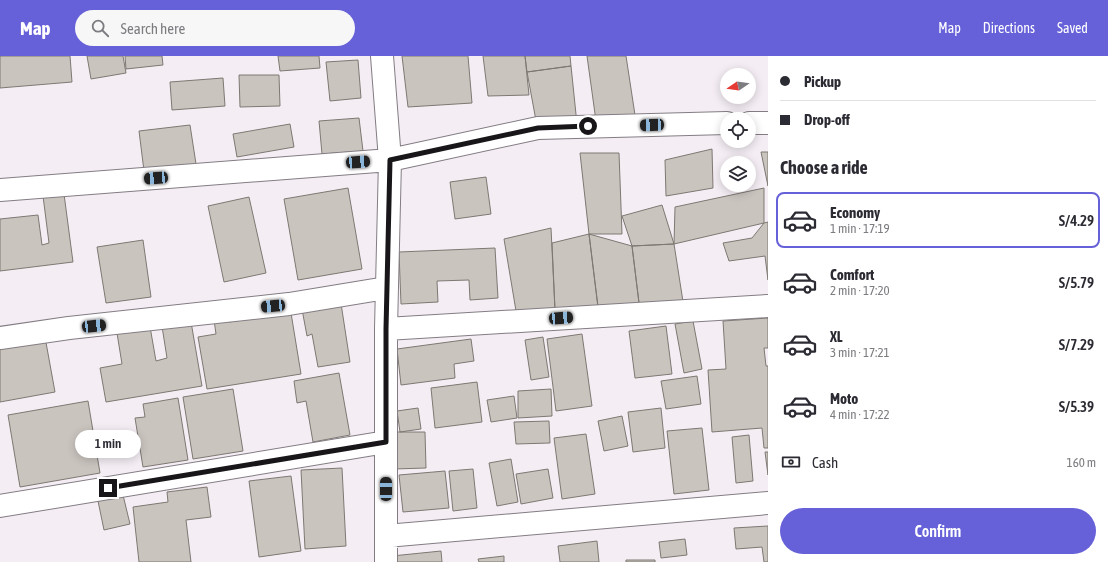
<!DOCTYPE html>
<html lang="en">
<head>
<meta charset="utf-8">
<style>
	body { margin:0; font-family:"Asap Condensed",sans-serif; background:#f7f7f7; color:#2b2b33; height:100vh; display:flex; flex-direction:column; font-size:15px; white-space:nowrap }
	* { box-sizing:border-box; margin:0 }
	p { font-size:13px; color:#7c7c81 }
	.icon { flex:none; width:22px; height:22px; fill:none; stroke:currentColor; stroke-width:2; stroke-linecap:round; stroke-linejoin:round }
	.map { position:relative; flex:1; overflow:hidden }
	.drawer { display:flex; flex-direction:column; background:#fff; width:340px }
	.drawer>* { flex:none }
	.hud { display:grid; align-content:center; height:88px; padding:0 12px; background:#fff }
	.needle { width:26px; rotate:257deg }
	.tools { position:absolute; left:720px; top:12px; display:grid; gap:8px }
	.tools a { display:grid; place-items:center; width:36px; height:36px; border-radius:50%; background:#fff; box-shadow:0 2px 10px #0003; font-size:20px }
	.end { position:absolute; width:18px; height:18px; margin:-9px; border:5px solid #181618; background:#fff; box-shadow:0 0 0 2px #fff }
	.from { border-radius:50% }
	.bubble { position:absolute; height:28px; border-radius:14px; background:#fff; box-shadow:0 2px 10px #0003; font-size:13px; font-weight:600; line-height:28px; text-align:center }
	.car { position:absolute; width:12px; height:24px; margin:-12px -6px; border-radius:5px; box-shadow:0 0 3px 1px #0007; background:linear-gradient(#222 24%,#8ab4d8 0 40%,#222 0 76%,#8ab4d8 0 86%,#222 0) }
	.hud b { display:flex; align-items:center; gap:14px; height:38px; font-size:15px }
	.hud b+b { border-top:1px solid #e1e1e2 }
	.hud i { width:10px; height:10px; background:#2b2b33 }
	ul { padding:0; list-style:none }
	li { display:flex; align-items:center; gap:12px; height:56px; margin:0 8px 6px; padding:0 4px; border:2px solid transparent; border-radius:8px }
	li div { flex:1 }
	li b { display:block; font-size:15px }
	li em { font-style:normal; font-weight:600 }
	li.current { border-color:#6660d9 }
	li>.icon { width:36px; height:36px; stroke-width:1.5 }
	h2 { padding:0 12px; font-size:18px; line-height:48px }
	.pay { display:flex; align-items:center; gap:10px; height:44px; padding:0 12px; font-size:15px }
	.pay p { margin-inline-start:auto }
	.primary-button { display:flex; gap:8px; margin-top:auto; padding:8px 12px }
	.primary-button a { flex:1; height:46px; border-radius:24px; background:#6660d9; color:#fff; font-size:16px; font-weight:600; line-height:46px; text-align:center }
	header { display:flex; align-items:center; gap:24px; box-sizing:border-box; height:56px; padding:0 20px; background:#6660d9; color:#fff }
	header strong { font-size:19px }
	nav { display:flex; gap:22px; margin-inline-start:auto; font-size:14px }
	.search { width:280px; height:36px; background:#f7f7f7; display:flex; align-items:center; gap:10px; box-sizing:border-box; padding:0 14px; border-radius:22px; color:#7c7c81; font-size:15px }
	main { display:flex; flex:1; min-height:0 }
	.map>svg:first-child { display:block }
</style>
</head>
<body>
<header>
<strong>Map</strong>
<div class="search"><svg class="icon" aria-label="search" viewBox="0 0 24 24"><circle cx="10" cy="10" r="6"/><path d="M15 15l6 6"/></svg>Search here</div>
<nav><a>Map</a><a>Directions</a><a>Saved</a></nav>
</header>
<main>
<div class="map">
<svg width="768" height="506" viewBox="0 0 768 506">
	<rect width="100%" height="100%" fill="#f4eef4"/>
	<path fill="#cac4bf" stroke="#7e7873" d="M 0,0 L 70,0 L 72,26 L 0,32 Z
		M 87,0 L 123,0 L 126,17 L 91,23 Z
		M 125,0 L 162,0 L 163,9 L 126,13 Z
		M 278,0 L 319,0 L 320,12 L 280,15 Z
		M 402,0 L 468,0 L 472,47 L 408,51 Z
		M 483,0 L 525,0 L 529,39 L 488,40 Z
		M 525,0 L 570,0 L 571,10 L 527,16 Z
		M 587,0 L 626,0 L 635,59 L 596,65 Z
		M 358,4 L 361,42 L 330,45 L 326,6 Z
		M 571,10 L 577,68 L 537,70 L 527,16 Z
		M 239,19 L 279,19 L 280,50 L 240,51 Z
		M 223,22 L 225,50 L 172,54 L 170,26 Z
		M 359,62 L 363,95 L 322,98 L 319,65 Z
		M 290,68 L 294,91 L 237,101 L 233,78 Z
		M 190,69 L 196,108 L 144,115 L 139,75 Z
		M 712,93 L 713,132 L 666,140 L 665,104 Z
		M 761,96 L 768,96 L 768,130 Z
		M 580,97 L 619,97 L 622,178 L 589,178 Z
		M 486,121 L 491,158 L 455,163 L 450,126 Z
		M 348,132 L 362,213 L 298,224 L 284,143 Z
		M 764,132 L 764,167 L 674,188 L 675,151 Z
		M 64,138 L 73,206 L 0,215 L 0,163 L 38,159 L 42,189 L 49,187 L 43,140 Z
		M 249,141 L 266,217 L 224,226 L 208,150 Z
		M 662,149 L 674,188 L 632,190 L 622,160 Z
		M 768,166 L 768,224 L 765,200 L 729,205 L 723,187 L 752,182 L 764,167 Z
		M 551,172 L 555,254 L 517,261 L 504,183 Z
		M 589,178 L 598,251 L 555,254 L 552,187 Z
		M 589,178 L 632,190 L 640,255 L 598,251 Z
		M 143,184 L 151,241 L 106,247 L 97,191 Z
		M 674,188 L 684,252 L 640,255 L 632,190 Z
		M 495,192 L 498,242 L 470,244 L 469,224 L 437,225 L 438,246 L 401,248 L 399,196 Z
		M 340,241 L 350,306 L 318,311 L 312,278 L 307,280 L 301,248 Z
		M 227,254 L 229,266 L 291,257 L 301,318 L 207,333 L 198,281 L 216,278 L 213,257 Z
		M 190,260 L 202,330 L 106,346 L 100,312 L 122,308 L 116,271 L 149,265 L 156,305 L 167,302 L 161,264 Z
		M 768,262 L 768,292 L 764,292 L 766,310 L 768,310 L 768,392 L 764,392 L 762,372 L 712,376 L 708,314 L 726,313 L 723,265 Z
		M 693,265 L 702,313 L 684,317 L 675,268 Z
		M 666,270 L 672,318 L 635,322 L 629,275 Z
		M 582,278 L 592,350 L 556,355 L 547,283 Z
		M 45,281 L 55,336 L 0,346 L 0,288 Z
		M 543,281 L 549,321 L 531,324 L 525,284 Z
		M 471,283 L 474,305 L 454,308 L 455,322 L 401,329 L 397,293 Z
		M 339,317 L 350,379 L 313,386 L 306,345 L 297,347 L 294,325 Z
		M 697,320 L 701,348 L 666,353 L 661,325 Z
		M 477,326 L 482,366 L 435,372 L 431,332 Z
		M 233,333 L 243,395 L 193,403 L 183,341 Z
		M 551,333 L 552,360 L 518,362 L 518,335 Z
		M 514,340 L 517,362 L 491,366 L 487,344 Z
		M 178,342 L 188,404 L 143,411 L 135,362 L 145,361 L 143,348 Z
		M 88,345 L 100,417 L 20,431 L 8,359 Z
		M 418,352 L 421,373 L 400,376 L 397,355 Z
		M 661,352 L 665,392 L 633,396 L 628,356 Z
		M 622,360 L 628,390 L 604,395 L 598,365 Z
		M 549,365 L 550,387 L 516,388 L 514,366 Z
		M 702,372 L 709,434 L 674,438 L 667,375 Z
		M 394,376 L 425,376 L 426,412 L 394,413 Z
		M 586,378 L 595,438 L 562,443 L 554,382 Z
		M 749,379 L 753,425 L 736,427 L 732,381 Z
		M 765,396 L 768,396 L 768,419 Z
		M 511,403 L 518,446 L 497,450 L 489,407 Z
		M 342,412 L 346,490 L 305,493 L 301,414 Z
		M 473,413 L 477,452 L 453,455 L 449,415 Z
		M 548,413 L 553,442 L 521,448 L 516,418 Z
		M 445,415 L 449,452 L 403,456 L 399,419 Z
		M 291,420 L 301,495 L 259,501 L 249,425 Z
		M 207,431 L 211,461 L 186,464 L 191,506 L 139,506 L 133,451 L 168,446 L 167,436 Z
		M 123,439 L 130,468 L 104,474 L 98,445 Z
		M 768,470 L 768,506 L 764,506 L 762,491 L 736,493 L 734,472 Z
		M 685,483 L 687,499 L 661,502 L 659,486 Z
		M 597,485 L 599,506 L 560,506 L 558,490 Z
		M 441,495 L 442,506 L 393,506 L 392,500 Z
		M 504,500 L 504,506 L 479,506 L 478,503 Z
		M 626,504 L 655,504 L 655,506 L 626,506 Z"/>
	<g fill="none" stroke-linecap="round" stroke-linejoin="round">
		<defs>
			<path id="minor" d="M 382,0 L 390,104 L 386,273 L 386,506
				M 749,67 L 768,67
				M 0,134 L 390,104 L 538,72 L 727,67
				M 386,273 L 768,250
				M 0,282 L 69,272 L 289,248 L 386,232
				M 0,450 L 386,386
				M 386,480 L 768,447"/>
		</defs>
		<use href="#minor" stroke="#837d83" stroke-width="24"/>
		<use href="#minor" stroke="#fff" stroke-width="22"/>
	</g>
	<g fill="none" stroke-linecap="round" stroke-linejoin="round">
		<path stroke="#181618" stroke-width="5" d="M 108,432 L 386,386 L 386,273 L 390,104 L 538,72 L 588,70"/>
	</g>
</svg>
<div class="tools">
<a><svg class="needle" viewBox="-14 -14 28 28"><path d="M0-13l5 13h-10z" fill="#e53935"/><path d="M0 13l5-13h-10z" fill="#7c7c81"/></svg></a>
<a><svg class="icon" aria-label="locate" viewBox="0 0 24 24"><circle cx="12" cy="12" r="6"/><path d="M12 2v4M12 18v4M2 12h4M18 12h4"/></svg></a>
<a><svg class="icon" aria-label="layers" viewBox="0 0 24 24"><path d="M12 4l9 5-9 5-9-5zM3 14l9 5 9-5"/></svg></a>
</div>
<i class="end from" style="left:588px;top:70px"></i>
<i class="end" style="left:108px;top:432px"></i>
<div class="bubble" style="left:75px;top:374px;width:66px">1 min</div>
<i class="car" style="left:652px;top:69px;rotate:268deg"></i>
<i class="car" style="left:358px;top:106px;rotate:86deg"></i>
<i class="car" style="left:156px;top:122px;rotate:266deg"></i>
<i class="car" style="left:273px;top:250px;rotate:265deg"></i>
<i class="car" style="left:561px;top:262px;rotate:86deg"></i>
<i class="car" style="left:94px;top:270px;rotate:84deg"></i>
<i class="car" style="left:386px;top:433px;rotate:0deg"></i>
</div>
<section class="drawer">
<div class="hud">
<b><i class="from"></i>Pickup</b>
<b><i></i>Drop-off</b>
</div>
<h2>Choose a ride</h2>
<ul>
<li class="current"><svg class="icon" aria-label="car" viewBox="0 0 24 24"><path d="M5 17H2v-5l4-1 3-4h7l3 4 3 1v5h-3M9 17h6M6 11h13"/><circle cx="7" cy="17" r="2"/><circle cx="17" cy="17" r="2"/></svg><div><b>Economy</b><p>1 min · 17:19</p></div><em>S/4.29</em></li>
<li><svg class="icon" aria-label="car" viewBox="0 0 24 24"><path d="M5 17H2v-5l4-1 3-4h7l3 4 3 1v5h-3M9 17h6M6 11h13"/><circle cx="7" cy="17" r="2"/><circle cx="17" cy="17" r="2"/></svg><div><b>Comfort</b><p>2 min · 17:20</p></div><em>S/5.79</em></li>
<li><svg class="icon" aria-label="car" viewBox="0 0 24 24"><path d="M5 17H2v-5l4-1 3-4h7l3 4 3 1v5h-3M9 17h6M6 11h13"/><circle cx="7" cy="17" r="2"/><circle cx="17" cy="17" r="2"/></svg><div><b>XL</b><p>3 min · 17:21</p></div><em>S/7.29</em></li>
<li><svg class="icon" aria-label="car" viewBox="0 0 24 24"><path d="M5 17H2v-5l4-1 3-4h7l3 4 3 1v5h-3M9 17h6M6 11h13"/><circle cx="7" cy="17" r="2"/><circle cx="17" cy="17" r="2"/></svg><div><b>Moto</b><p>4 min · 17:22</p></div><em>S/5.39</em></li>
</ul>
<div class="pay"><svg class="icon" aria-label="cash" viewBox="0 0 24 24"><path d="M3 7h18v10H3z"/><circle cx="12" cy="12" r="2"/></svg>Cash<p>160 m</p></div>
<div class="primary-button"><a>Confirm</a></div>
</section>
</main>
</body>
</html>
